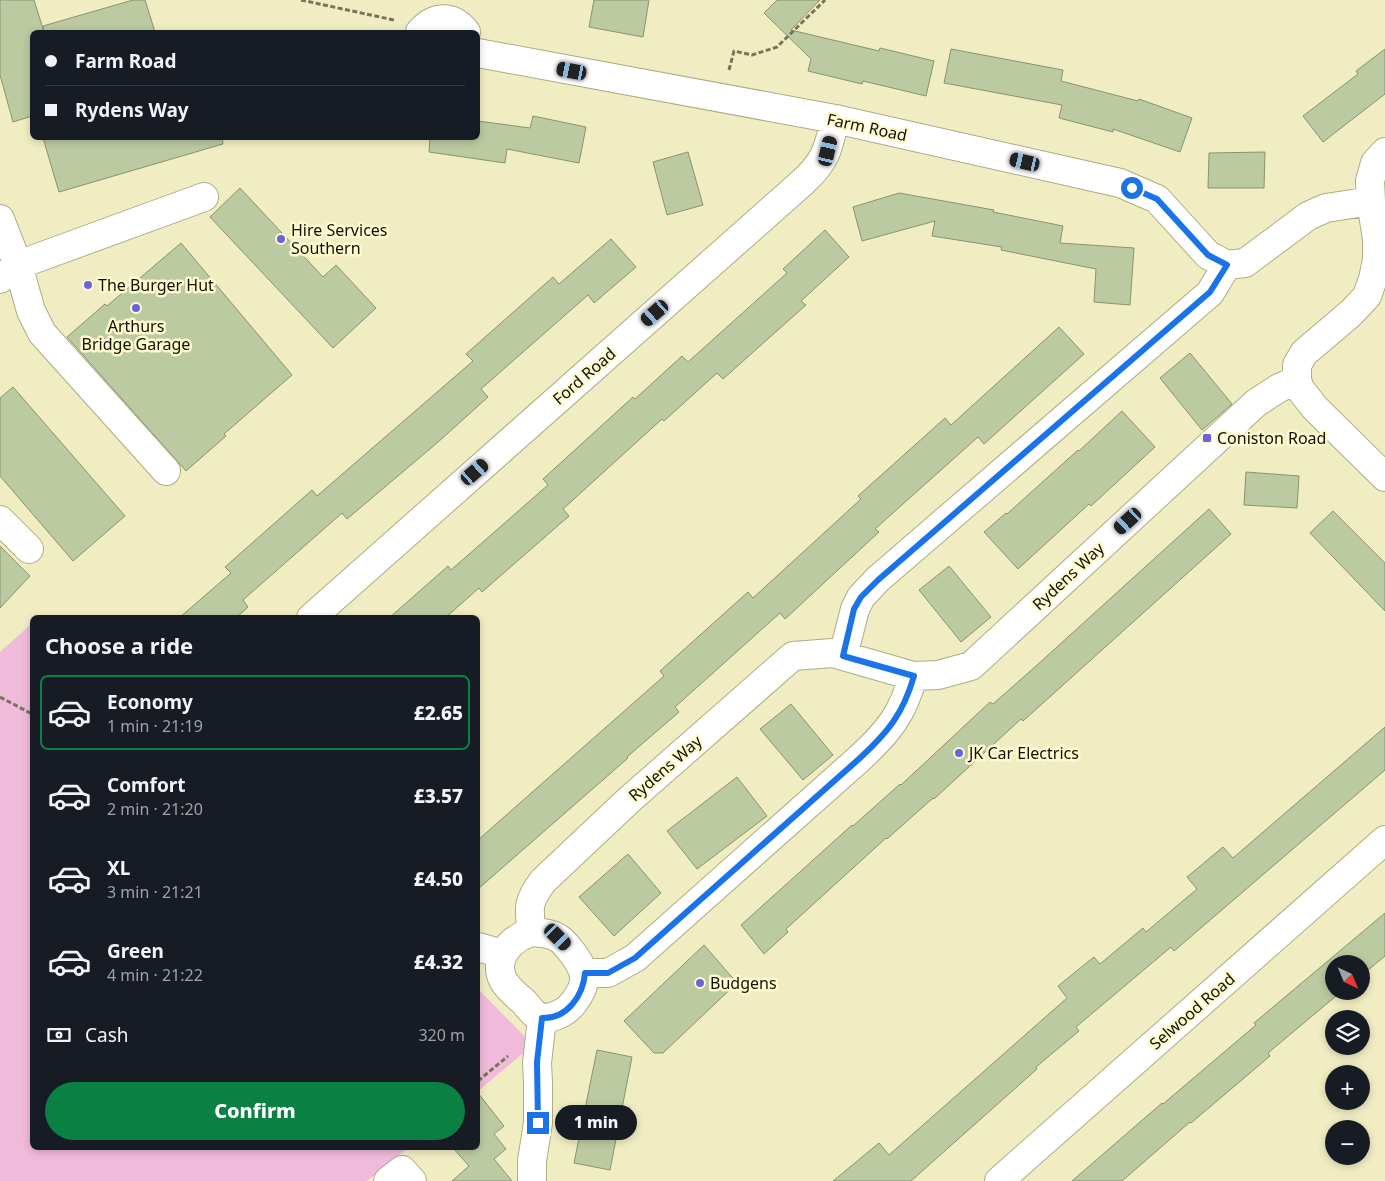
<!DOCTYPE html>
<html lang="en">
<head>
<meta charset="utf-8">
<style>
	body { margin:0; font-family:"Noto Sans",sans-serif; background:#242831; color:#f1f3f6; height:100vh; display:flex; flex-direction:column; font-size:19px; white-space:nowrap }
	* { box-sizing:border-box; margin:0 }
	p { font-size:16px; color:#9ea1a6 }
	.icon { flex:none; width:28px; height:28px; fill:none; stroke:currentColor; stroke-width:2; stroke-linecap:round; stroke-linejoin:round }
	.map { position:relative; flex:1; overflow:hidden }
	.side { position:absolute; left:30px; top:615px; width:450px; height:535px; display:flex; flex-direction:column; background:#171b24; border-radius:8px; box-shadow:0 2px 8px #0003 }
	.side>* { flex:none }
	.hud { position:absolute; left:30px; top:30px; width:450px; height:110px; border-radius:8px; box-shadow:0 2px 8px #0003; display:grid; align-content:center; height:110px; padding:0 15px; background:#171b24 }
	.needle { width:32px; rotate:136deg }
	.controls { position:absolute; left:1325px; top:955px; display:grid; gap:10px }
	.controls a { display:grid; place-items:center; width:45px; height:45px; border-radius:50%; background:#171b24; box-shadow:0 2px 8px #0003; font-size:25px }
	.end { position:absolute; width:22px; height:22px; margin:-11px; border:6px solid #1a73e8; background:#fff; box-shadow:0 0 0 2px #fff }
	.from { border-radius:50% }
	.bubble { position:absolute; height:35px; border-radius:18px; background:#171b24; box-shadow:0 2px 8px #0003; font-size:16px; font-weight:800; line-height:35px; text-align:center }
	.car { position:absolute; width:15px; height:30px; margin:-15px -8px; border-radius:6px; box-shadow:0 0 4px 1px #0007; background:linear-gradient(#222 24%,#8ab4d8 0 40%,#222 0 76%,#8ab4d8 0 86%,#222 0) }
	.hud b { display:flex; align-items:center; gap:18px; height:48px; font-size:19px }
	.hud b+b { border-top:1px solid #363941 }
	.hud i { width:12px; height:12px; background:#f1f3f6 }
	ul { padding:0; list-style:none }
	li { display:flex; align-items:center; gap:15px; height:75px; margin:0 10px 8px; padding:0 5px; border:2px solid transparent; border-radius:8px }
	li div { flex:1 }
	li b { display:block; font-size:19px }
	li em { font-style:normal; font-weight:800 }
	li.on { border-color:#0b8043 }
	li>.icon { width:45px; height:45px; stroke-width:1.5 }
	h2 { padding:0 15px; font-size:22px; line-height:60px }
	.pay { display:flex; align-items:center; gap:12px; height:55px; padding:0 15px; font-size:19px }
	.pay p { margin-inline-start:auto }
	.primary-button { display:flex; gap:10px; margin-top:auto; padding:10px 15px }
	.primary-button a { flex:1; height:58px; border-radius:30px; background:#0b8043; color:#fff; font-size:20px; font-weight:800; line-height:58px; text-align:center }
	.map>svg:first-child { display:block }
</style>
</head>
<body>
<div class="map">
<svg width="1385" height="1181" viewBox="0 0 1385 1181">
	<rect width="100%" height="100%" fill="#f1edc3"/>
	<path fill="#f0bbda" d="M 31,624 L 32,626 L 32,1148 L 408,1148 L 367,1181 L 0,1181 L 0,652 Z
		M 478,989 L 533,1045 L 478,1091 Z"/>
	<path fill="#bccaa2" stroke="#87946e" d="M 0,0 L 34,0 L 44,32 L 43,26 L 133,0 L 145,0 L 155,32 L 32,32 L 32,116 L 13,122 L 0,75 Z
		M 594,0 L 649,0 L 643,37 L 589,27 Z
		M 777,0 L 820,0 L 791,30 L 879,51 L 880,48 L 934,61 L 926,96 L 863,81 L 862,84 L 808,71 L 811,59 L 764,13 Z
		M 951,49 L 1063,70 L 1061,81 L 1138,101 L 1139,99 L 1192,118 L 1180,152 L 1113,129 L 1113,132 L 1059,118 L 1062,105 L 944,83 Z
		M 1385,49 L 1385,94 L 1323,142 L 1303,116 L 1358,74 L 1356,71 Z
		M 533,116 L 586,127 L 579,163 L 507,149 L 505,163 L 429,152 L 430,138 L 478,138 L 478,121 L 530,128 Z
		M 43,138 L 222,138 L 223,144 L 59,192 Z
		M 688,152 L 703,205 L 667,215 L 653,162 Z
		M 1265,152 L 1264,188 L 1208,188 L 1209,153 Z
		M 240,188 L 323,277 L 336,265 L 376,308 L 333,348 L 210,217 Z
		M 899,193 L 994,210 L 993,212 L 1063,226 L 1060,243 L 1134,248 L 1130,305 L 1094,302 L 1096,269 L 1001,250 L 1002,247 L 932,236 L 935,221 L 862,241 L 853,207 Z
		M 825,230 L 849,257 L 801,301 L 806,305 L 723,379 L 717,373 L 664,421 L 662,419 L 563,509 L 569,516 L 482,592 L 479,588 L 445,618 L 389,618 L 448,566 L 451,570 L 548,485 L 543,479 L 633,397 L 635,399 L 682,356 L 688,362 L 787,273 L 783,269 Z
		M 611,239 L 636,267 L 594,303 L 588,295 L 481,389 L 488,397 L 437,443 L 347,519 L 342,513 L 243,600 L 248,607 L 236,618 L 179,618 L 231,573 L 225,567 L 312,490 L 317,496 L 473,361 L 466,354 L 553,277 L 559,284 Z
		M 181,243 L 292,375 L 224,434 L 226,436 L 186,471 L 67,337 L 105,304 L 107,306 Z
		M 1059,327 L 1084,354 L 984,444 L 978,437 L 875,529 L 879,532 L 785,619 L 780,613 L 675,707 L 679,712 L 627,757 L 628,758 L 478,889 L 478,840 L 664,676 L 660,671 L 748,592 L 753,598 L 861,499 L 858,496 L 945,418 L 951,425 Z
		M 1190,353 L 1232,404 L 1202,430 L 1160,378 Z
		M 13,387 L 125,516 L 73,561 L 0,476 L 0,398 Z
		M 1122,411 L 1155,447 L 1091,506 L 1089,504 L 1018,569 L 984,532 L 1006,513 L 1007,514 L 1078,450 L 1079,451 Z
		M 1246,472 L 1299,476 L 1297,508 L 1244,505 Z
		M 1209,509 L 1231,534 L 1023,721 L 1021,719 L 934,799 L 933,798 L 887,839 L 886,838 L 786,929 L 788,932 L 764,954 L 741,925 L 852,825 L 853,826 L 900,784 L 901,785 L 990,702 L 993,704 L 1036,666 Z
		M 1333,511 L 1385,563 L 1385,611 L 1310,533 Z
		M 0,546 L 30,576 L 0,608 Z
		M 949,566 L 991,617 L 961,642 L 919,590 Z
		M 791,704 L 833,755 L 803,780 L 760,729 Z
		M 1385,727 L 1385,770 L 1174,951 L 1171,947 L 1076,1027 L 1079,1031 L 1036,1067 L 1037,1069 L 911,1181 L 833,1181 L 879,1143 L 889,1155 L 1067,998 L 1058,986 L 1094,957 L 1100,964 L 1143,928 L 1146,932 L 1197,889 L 1187,877 L 1223,847 L 1233,858 Z
		M 737,777 L 767,816 L 697,869 L 667,831 Z
		M 628,854 L 661,893 L 614,936 L 579,897 Z
		M 1385,913 L 1385,956 L 1361,976 L 1361,964 L 1334,964 L 1334,991 L 1342,991 L 1268,1053 L 1270,1056 L 1191,1123 L 1190,1122 L 1122,1181 L 1072,1181 L 1162,1103 L 1163,1104 L 1256,1025 L 1254,1023 Z
		M 704,945 L 737,983 L 663,1053 L 654,1053 L 624,1021 Z
		M 597,1050 L 632,1057 L 610,1170 L 574,1163 Z
		M 478,1093 L 504,1126 L 494,1134 L 506,1149 L 494,1159 L 512,1181 L 452,1181 L 469,1166 L 453,1148 L 478,1148 Z"/>
	<g fill="none" stroke-linecap="round" stroke-linejoin="round">
		<defs>
			<path id="minor" d="M 420,32 C 434,16 452,14 466,32
				M 478,53 L 835,119 L 1120,183 L 1157,199 L 1208,255 L 1227,265
				M 1385,152 L 1375,163 L 1370,181 L 1371,201 L 1377,239 L 1377,260 L 1373,279 L 1367,296 L 1351,313 L 1304,353 L 1297,365 L 1297,380 L 1300,389 L 1315,408 L 1385,477
				M 0,219 L 18,265 L 31,311 L 42,333 L 166,471
				M 1227,265 L 1245,263 L 1308,216 L 1326,208 L 1371,201
				M 0,279 L 18,265 L 204,197
				M 0,520 L 29,549
				M 311,618 L 804,181 C 827,159 828,149 835,119
				M 843,656 L 855,609 L 861,597 L 878,579 L 1210,293 L 1227,265
				M 532,932 C 528,907 528,901 543,881 L 630,799 L 793,656 L 833,653 L 913,676 L 938,675 L 971,666 L 1256,403 L 1279,388 L 1297,380
				M 532,932 C 540,933 551,933 558,938 C 564,941 569,949 574,955 C 587,973 588,984 574,1002 C 568,1011 555,1018 545,1018 C 536,1018 529,1008 524,1002 C 516,995 508,989 503,980 C 492,957 512,938 532,932 Z
				M 478,947 L 502,954
				M 585,973 L 608,973 L 635,958 L 860,758 C 888,732 903,714 913,676
				M 388,1181 L 402,1170 L 412,1181
				M 532,1181 L 532,1161 L 538,1123 L 538,1083 L 537,1063 L 542,1018
				M 999,1181 L 1385,840"/>
		</defs>
		<use href="#minor" stroke="#afab83" stroke-width="30"/>
		<path stroke="#77745a" stroke-width="3" stroke-dasharray="5 2.5" stroke-linecap="butt" d="M 301,0 L 394,20
			M 729,70 L 734,51 L 752,55 L 777,47 L 825,0
			M 0,697 L 32,714
			M 478,1081 L 508,1056"/>
		<use href="#minor" stroke="#fff" stroke-width="28"/>
	</g>
	<g fill="none" stroke-linecap="round" stroke-linejoin="round">
		<path stroke="#1a73e8" stroke-width="6" d="M 538,1123 L 537,1062 L 542,1018 C 567,1019 583,996 585,973 L 608,973 L 635,958 L 860,758 C 888,732 903,714 914,676 L 843,656 L 854,609 L 861,597 L 878,580 L 1210,292 L 1227,265 L 1208,255 L 1157,199 L 1132,188"/>
	</g>
	<g fill="#6d62dc" stroke="#fefad0" stroke-width="2">
		<circle cx="281" cy="239" r="5"/>
		<circle cx="88" cy="285" r="5"/>
		<circle cx="136" cy="308" r="5"/>
		<rect x="1202" y="433" width="10" height="10" rx="2.5"/>
		<circle cx="959" cy="753" r="5"/>
		<circle cx="700" cy="983" r="5"/>
	</g>
	<g text-anchor="middle" dominant-baseline="central" stroke-width="5" stroke-linejoin="round" paint-order="stroke">
		<g font-size="16" fill="#110f02" stroke="#fefad0">
			<text transform="translate(867 127) rotate(12)">Farm Road</text>
			<text transform="translate(584 376) rotate(-41)">Ford Road</text>
			<text transform="translate(1068 576) rotate(-43)">Rydens Way</text>
			<text transform="translate(665 768) rotate(-41)">Rydens Way</text>
			<text transform="translate(1192 1011) rotate(-41)">Selwood Road</text>
		</g>
		<g font-size="16" fill="#110f02" stroke="#fefad0" text-anchor="start">
			<text x="291" y="230">Hire Services<tspan x="291" dy="18">Southern</tspan></text>
			<text x="98" y="285">The Burger Hut</text>
			<text x="136" y="326" text-anchor="middle">Arthurs<tspan x="136" dy="18">Bridge Garage</tspan></text>
			<text x="1217" y="438">Coniston Road</text>
			<text x="969" y="753">JK Car Electrics</text>
			<text x="710" y="983">Budgens</text>
		</g>
	</g>
</svg>
<div class="controls">
<a><svg class="needle" viewBox="-14 -14 28 28"><path d="M0-13l5 13h-10z" fill="#e53935"/><path d="M0 13l5-13h-10z" fill="#9ea1a6"/></svg></a>
<a><svg class="icon" aria-label="layers" viewBox="0 0 24 24"><path d="M12 4l9 5-9 5-9-5zM3 14l9 5 9-5"/></svg></a>
<a>+</a>
<a>−</a>
</div>
<i class="end from" style="left:1132px;top:188px"></i>
<i class="end" style="left:538px;top:1123px"></i>
<div class="bubble" style="left:555px;top:1105px;width:82px">1 min</div>
<i class="car" style="left:572px;top:71px;rotate:281deg"></i>
<i class="car" style="left:828px;top:151px;rotate:13deg"></i>
<i class="car" style="left:1025px;top:162px;rotate:283deg"></i>
<i class="car" style="left:655px;top:313px;rotate:229deg"></i>
<i class="car" style="left:475px;top:472px;rotate:49deg"></i>
<i class="car" style="left:1128px;top:521px;rotate:228deg"></i>
<i class="car" style="left:558px;top:937px;rotate:135deg"></i>
<div class="hud">
<b><i class="from"></i>Farm Road</b>
<b><i></i>Rydens Way</b>
</div>
<section class="side">
<h2>Choose a ride</h2>
<ul>
<li class="on"><svg class="icon" aria-label="car" viewBox="0 0 24 24"><path d="M5 17H2v-5l4-1 3-4h7l3 4 3 1v5h-3M9 17h6M6 11h13"/><circle cx="7" cy="17" r="2"/><circle cx="17" cy="17" r="2"/></svg><div><b>Economy</b><p>1 min · 21:19</p></div><em>£2.65</em></li>
<li><svg class="icon" aria-label="car" viewBox="0 0 24 24"><path d="M5 17H2v-5l4-1 3-4h7l3 4 3 1v5h-3M9 17h6M6 11h13"/><circle cx="7" cy="17" r="2"/><circle cx="17" cy="17" r="2"/></svg><div><b>Comfort</b><p>2 min · 21:20</p></div><em>£3.57</em></li>
<li><svg class="icon" aria-label="car" viewBox="0 0 24 24"><path d="M5 17H2v-5l4-1 3-4h7l3 4 3 1v5h-3M9 17h6M6 11h13"/><circle cx="7" cy="17" r="2"/><circle cx="17" cy="17" r="2"/></svg><div><b>XL</b><p>3 min · 21:21</p></div><em>£4.50</em></li>
<li><svg class="icon" aria-label="car" viewBox="0 0 24 24"><path d="M5 17H2v-5l4-1 3-4h7l3 4 3 1v5h-3M9 17h6M6 11h13"/><circle cx="7" cy="17" r="2"/><circle cx="17" cy="17" r="2"/></svg><div><b>Green</b><p>4 min · 21:22</p></div><em>£4.32</em></li>
</ul>
<div class="pay"><svg class="icon" aria-label="cash" viewBox="0 0 24 24"><path d="M3 7h18v10H3z"/><circle cx="12" cy="12" r="2"/></svg>Cash<p>320 m</p></div>
<div class="primary-button"><a>Confirm</a></div>
</section>
</div>
</body>
</html>
